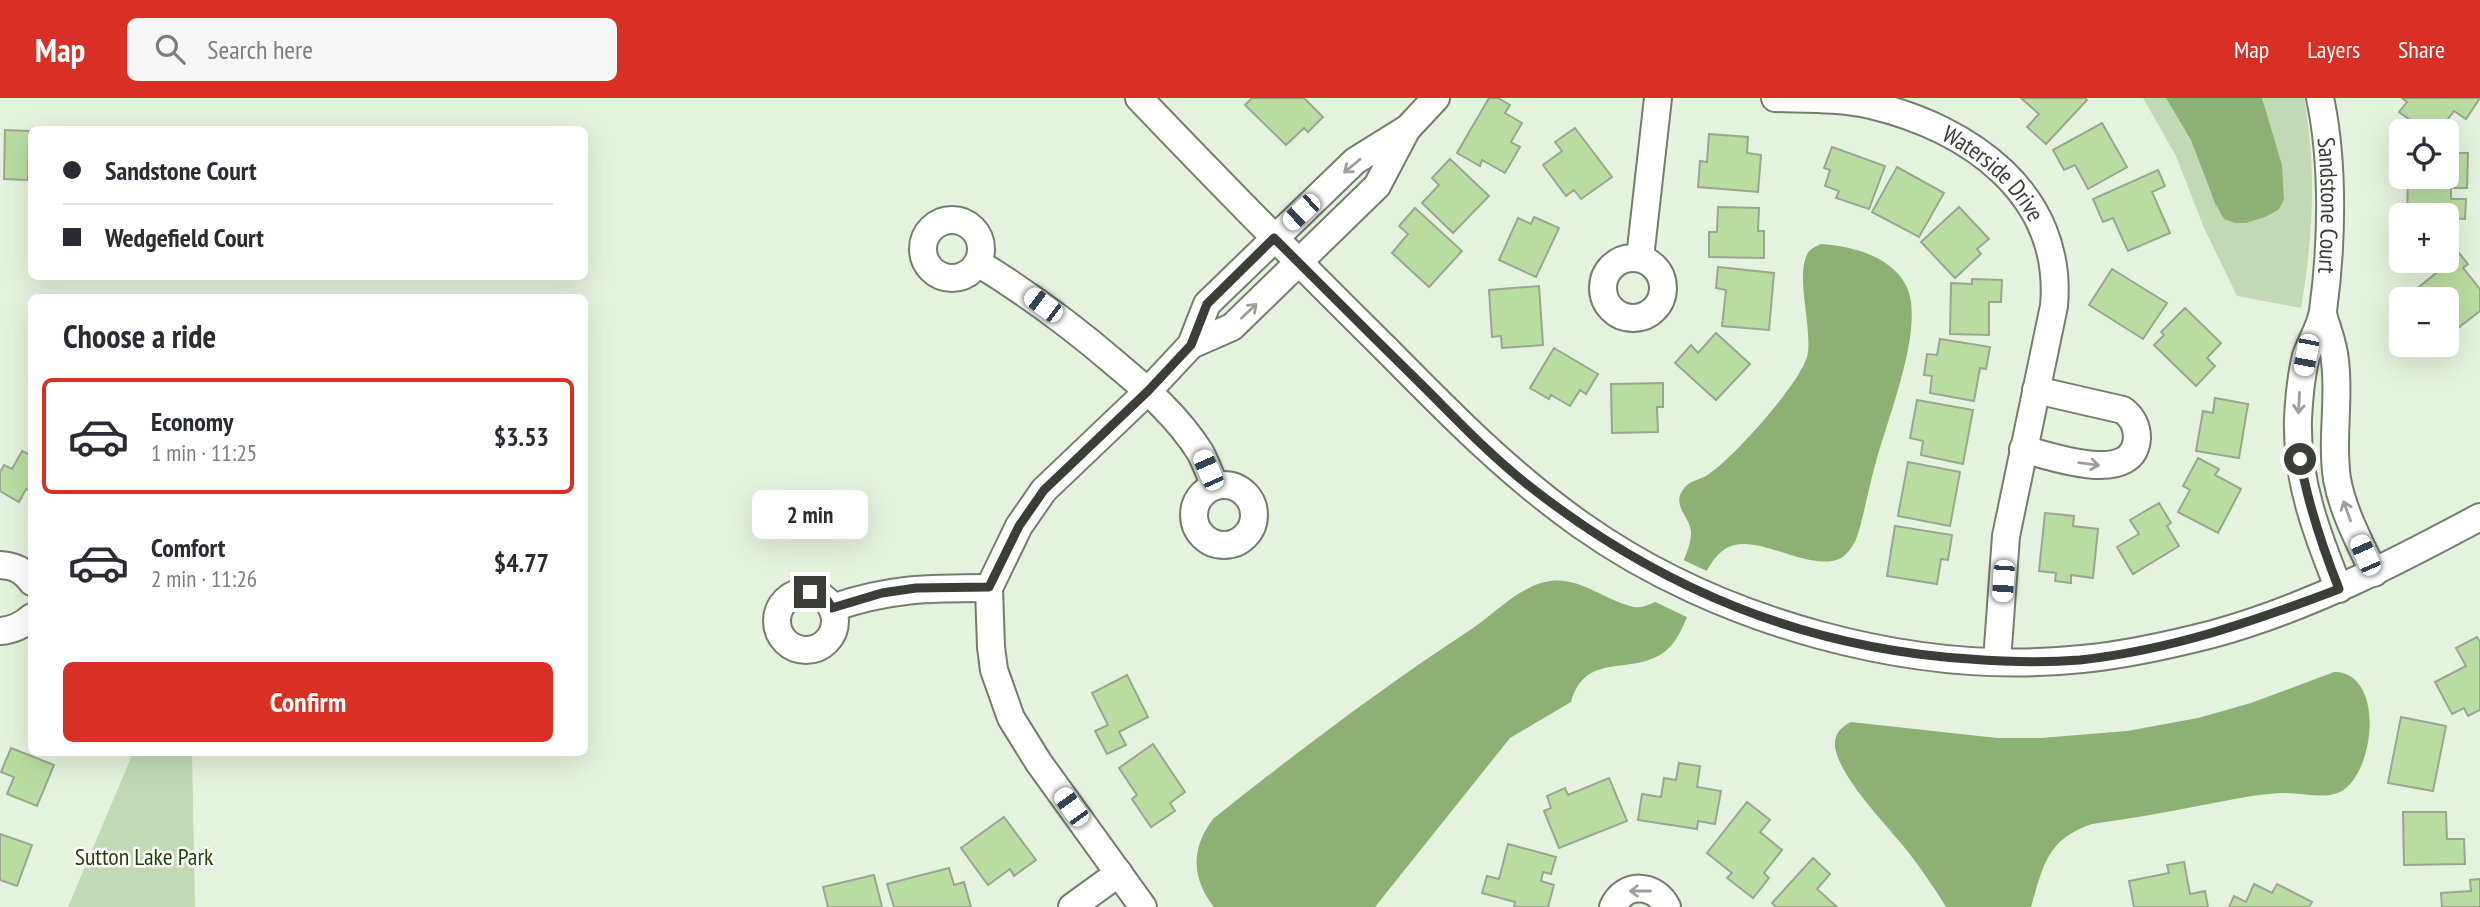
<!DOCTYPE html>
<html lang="en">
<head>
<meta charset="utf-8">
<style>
	body { margin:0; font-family:"PT Sans Narrow",sans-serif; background:#f7f7f7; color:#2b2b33; height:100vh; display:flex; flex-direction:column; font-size:26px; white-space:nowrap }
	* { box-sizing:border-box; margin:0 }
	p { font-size:23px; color:#7c7c81 }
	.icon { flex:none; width:38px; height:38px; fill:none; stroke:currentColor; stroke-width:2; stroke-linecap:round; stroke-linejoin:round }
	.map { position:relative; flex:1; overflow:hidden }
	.sheet { position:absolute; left:28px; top:196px; width:560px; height:462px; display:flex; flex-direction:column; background:#fff; border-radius:10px; box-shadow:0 7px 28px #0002 }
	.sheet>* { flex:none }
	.banner { position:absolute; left:28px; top:28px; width:560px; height:154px; border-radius:10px; box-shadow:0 7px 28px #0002; display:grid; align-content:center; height:154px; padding:0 35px; background:#fff }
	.tools { position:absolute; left:2389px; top:21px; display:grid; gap:14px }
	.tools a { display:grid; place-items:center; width:70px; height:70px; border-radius:10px; background:#fff; box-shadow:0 7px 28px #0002; font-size:35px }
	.end { position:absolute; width:32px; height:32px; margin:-16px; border:9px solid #393e36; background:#fff; box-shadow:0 0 0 4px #fff }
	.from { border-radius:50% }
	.bubble { position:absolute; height:49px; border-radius:10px; background:#fff; box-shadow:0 7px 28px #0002; font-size:23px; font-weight:800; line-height:49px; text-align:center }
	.car { position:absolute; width:21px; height:42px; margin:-21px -10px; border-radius:9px; box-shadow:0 0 5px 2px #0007; background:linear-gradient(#fff 24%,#345 0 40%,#fff 0 76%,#345 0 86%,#fff 0) }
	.banner b { display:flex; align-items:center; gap:24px; height:66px; font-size:26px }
	.banner b+b { border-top:2px solid #e1e1e2 }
	.banner i { width:18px; height:18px; background:#2b2b33 }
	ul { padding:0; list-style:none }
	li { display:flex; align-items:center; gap:21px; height:116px; margin:0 14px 10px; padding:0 21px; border:4px solid transparent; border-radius:10px }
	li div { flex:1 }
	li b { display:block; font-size:26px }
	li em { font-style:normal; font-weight:800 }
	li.on { border-color:#d93025 }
	li>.icon { width:63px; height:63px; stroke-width:1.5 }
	h2 { padding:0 35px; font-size:32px; line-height:84px }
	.button { display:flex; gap:14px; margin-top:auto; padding:14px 35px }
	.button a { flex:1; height:80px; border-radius:10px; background:#d93025; color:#fff; font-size:28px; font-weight:800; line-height:80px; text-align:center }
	header { display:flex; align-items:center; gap:42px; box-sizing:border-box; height:98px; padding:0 35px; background:#d93025; color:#fff }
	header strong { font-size:33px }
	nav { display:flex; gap:38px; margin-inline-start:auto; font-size:24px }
	.search { width:490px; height:63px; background:#f7f7f7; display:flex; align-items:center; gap:18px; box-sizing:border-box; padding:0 24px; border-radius:10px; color:#7c7c81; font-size:26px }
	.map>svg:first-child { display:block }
</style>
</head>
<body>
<header>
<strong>Map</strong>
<div class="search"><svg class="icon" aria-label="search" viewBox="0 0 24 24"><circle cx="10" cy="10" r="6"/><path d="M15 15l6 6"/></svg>Search here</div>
<nav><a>Map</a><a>Layers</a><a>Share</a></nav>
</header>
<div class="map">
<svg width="2480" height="809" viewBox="0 0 2480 809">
	<rect width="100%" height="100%" fill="#e5f2dd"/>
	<path fill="#c3d9b5" d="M 2143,0 L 2304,0 C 2317,71 2313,139 2301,210 L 2237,198 L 2204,130 L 2176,58 Z
		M 133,655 L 192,655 L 195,809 L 68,809 Z"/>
	<path fill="#8db075" d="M 2166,0 L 2262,0 L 2282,67 L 2284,102 L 2278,112 L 2265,119 L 2246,125 L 2235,125 L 2224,121 L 2215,105 L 2191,42 Z
		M 1821,146 C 1857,148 1906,163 1911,204 C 1917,248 1888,320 1876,364 C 1869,387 1865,413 1858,436 C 1855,445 1848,457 1839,461 C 1806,474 1754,432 1725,451 C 1695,471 1691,537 1663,555 C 1629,578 1586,553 1571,604 L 1510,640 L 1375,809 L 1214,809 C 1191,780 1191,750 1213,721 C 1297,654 1383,589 1473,530 C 1492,517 1508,500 1529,490 C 1571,468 1598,501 1634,509 C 1644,511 1660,503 1666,494 C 1675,482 1691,451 1691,436 C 1692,419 1668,407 1686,388 C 1692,382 1702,381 1709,376 C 1733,360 1806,280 1808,254 C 1811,227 1797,182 1806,159 C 1808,152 1814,149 1821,146 Z
		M 2334,574 C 2386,574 2375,677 2340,694 C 2323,702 2301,694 2282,695 C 2254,696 2226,703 2198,708 C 2163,715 2128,721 2092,726 C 2047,741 2043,768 2031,809 L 1946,809 C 1935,791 1922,772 1909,755 C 1889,729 1840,681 1835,649 C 1834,636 1840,630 1851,624 L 1997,640 L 2041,640 L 2127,633 L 2198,620 L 2251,605 Z"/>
	<path fill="#e5f2dd" d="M 1679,460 L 1711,475 L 1689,520 L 1651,502 L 1662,494 Z"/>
	<path fill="#b9dda1" stroke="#9aa592" stroke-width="2" d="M 1252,0 L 1304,0 L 1323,19 L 1308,34 L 1304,30 L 1286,47 L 1245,7 Z
		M 1489,0 L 1498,0 L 1510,7 L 1505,15 L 1522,25 L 1511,44 L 1520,49 L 1505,75 L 1482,62 L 1480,68 L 1457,55 Z
		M 2021,0 L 2085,0 L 2087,2 L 2046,46 L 2027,29 L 2039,16 Z
		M 2402,0 L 2480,0 L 2466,21 L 2454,13 L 2439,33 L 2426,33 L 2399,14 L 2407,4 Z
		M 2102,25 L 2127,69 L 2088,91 L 2075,67 L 2064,72 L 2053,52 Z
		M 1575,30 L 1612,79 L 1581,101 L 1574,92 L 1566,98 L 1543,67 L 1562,53 L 1555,44 Z
		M 5,32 L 29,33 L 28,82 L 4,81 Z
		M 1709,36 L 1748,39 L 1747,55 L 1761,57 L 1758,94 L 1698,89 L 1700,63 L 1707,64 Z
		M 1832,49 L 1885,68 L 1869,111 L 1836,100 L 1839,93 L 1825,88 L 1830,72 L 1824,70 Z
		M 2446,55 L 2468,55 L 2467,90 L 2451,90 L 2451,101 L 2466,101 L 2465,121 L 2446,120 L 2446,117 L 2407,117 L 2408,79 L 2446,79 Z
		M 1450,61 L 1489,98 L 1453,135 L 1422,105 L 1439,87 L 1432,80 Z
		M 1897,69 L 1944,95 L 1919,139 L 1872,114 Z
		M 2158,72 L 2165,88 L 2152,94 L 2170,135 L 2128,153 L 2113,120 L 2103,124 L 2093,101 Z
		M 1718,109 L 1759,110 L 1758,133 L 1764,133 L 1764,160 L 1709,159 L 1709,134 L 1717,134 Z
		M 1959,109 L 1989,141 L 1977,151 L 1981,156 L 1955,180 L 1921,144 Z
		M 1415,110 L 1462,153 L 1429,189 L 1392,155 L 1408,136 L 1399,128 Z
		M 1534,119 L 1559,130 L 1536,179 L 1499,162 L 1518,120 L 1531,126 Z
		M 2447,140 L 2468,166 L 2463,170 L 2480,191 L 2480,213 L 2454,233 L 2446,223 L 2446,201 L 2429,201 L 2419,189 L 2436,175 L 2426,163 L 2446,163 Z
		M 1718,169 L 1774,175 L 1769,232 L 1722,228 L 1726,192 L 1716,190 Z
		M 2112,171 L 2167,205 L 2143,241 L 2089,207 Z
		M 1972,181 L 2002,182 L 2001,204 L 1989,204 L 1989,237 L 1950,236 L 1951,185 L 1972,186 Z
		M 1539,188 L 1543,247 L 1502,250 L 1501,238 L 1492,239 L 1489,192 Z
		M 2185,210 L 2221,245 L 2207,260 L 2215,268 L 2196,288 L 2154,247 L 2164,237 L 2161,234 Z
		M 1716,235 L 1750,266 L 1716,302 L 1675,265 L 1691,247 L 1698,255 Z
		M 1940,241 L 1990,249 L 1986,271 L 1980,270 L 1974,303 L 1930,295 L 1932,278 L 1924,277 L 1927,256 L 1937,257 Z
		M 1554,250 L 1598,276 L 1586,296 L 1580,292 L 1570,308 L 1551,297 L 1549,301 L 1530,290 Z
		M 1663,285 L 1663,309 L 1657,309 L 1658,334 L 1612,335 L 1611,286 Z
		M 2215,300 L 2248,306 L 2239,360 L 2196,353 L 2203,313 L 2213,315 Z
		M 1917,302 L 1973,312 L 1963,366 L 1921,357 L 1923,343 L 1910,340 Z
		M 22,353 L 32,358 L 32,394 L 26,391 L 19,404 L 0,393 L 0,374 L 4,367 L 12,371 Z
		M 2198,360 L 2219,371 L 2215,377 L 2241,391 L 2218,435 L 2178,414 L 2190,392 L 2183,388 Z
		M 1908,364 L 1960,374 L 1950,428 L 1898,418 Z
		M 2159,405 L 2171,425 L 2167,428 L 2179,448 L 2133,476 L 2117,449 L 2139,436 L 2130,422 Z
		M 2045,415 L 2074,418 L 2073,428 L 2098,431 L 2093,480 L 2071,477 L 2071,485 L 2055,483 L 2056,475 L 2039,473 Z
		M 1895,428 L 1952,437 L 1948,462 L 1941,461 L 1937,486 L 1887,478 Z
		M 2477,539 L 2480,544 L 2480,612 L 2468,618 L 2464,610 L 2452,616 L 2435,584 L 2466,568 L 2456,550 Z
		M 1127,577 L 1148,619 L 1119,634 L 1126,647 L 1107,656 L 1095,633 L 1108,627 L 1092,595 Z
		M 2401,619 L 2446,628 L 2433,693 L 2388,685 Z
		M 1153,646 L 1185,694 L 1170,705 L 1175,713 L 1151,729 L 1132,701 L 1137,697 L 1119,670 Z
		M 11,650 L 54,667 L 37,708 L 7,696 L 14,679 L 1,674 Z
		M 1679,665 L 1700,668 L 1697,689 L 1721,693 L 1715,726 L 1698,723 L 1697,731 L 1638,722 L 1642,696 L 1661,699 L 1664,680 L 1676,682 Z
		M 1609,680 L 1627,723 L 1559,750 L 1544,713 L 1551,710 L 1547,698 L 1565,690 L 1568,697 Z
		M 1747,704 L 1770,722 L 1760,734 L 1782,752 L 1764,775 L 1769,780 L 1753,800 L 1727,780 L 1732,775 L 1707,755 Z
		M 2403,714 L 2446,714 L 2447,741 L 2464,741 L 2465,766 L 2404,767 Z
		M 1004,719 L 1036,762 L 1014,778 L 1010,771 L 988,787 L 961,750 Z
		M 0,736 L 32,747 L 17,788 L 0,782 Z
		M 1508,746 L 1556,759 L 1551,776 L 1543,774 L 1541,783 L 1554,787 L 1548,809 L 1514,809 L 1515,804 L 1482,795 L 1487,778 L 1499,781 Z
		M 1813,760 L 1830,776 L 1817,791 L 1837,809 L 1776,809 L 1772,805 Z
		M 2184,764 L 2190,796 L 2205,793 L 2208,809 L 2134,809 L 2129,783 L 2169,775 L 2167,767 Z
		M 949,770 L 954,787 L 964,784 L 971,809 L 894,809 L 887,786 Z
		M 874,777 L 882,809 L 828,809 L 823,789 Z
		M 2480,781 L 2480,809 L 2442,809 L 2441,795 L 2471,793 L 2470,782 Z
		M 2254,786 L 2272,795 L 2277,786 L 2312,804 L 2309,809 L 2229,809 L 2234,798 L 2246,804 Z"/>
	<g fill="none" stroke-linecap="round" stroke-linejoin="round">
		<defs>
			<g id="minor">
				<path d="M 1139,0 C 1221,86 1304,170 1388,253 C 1449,315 1510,377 1581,427 C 1718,524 1914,579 2082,561 C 2126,557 2170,547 2213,536 C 2308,510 2394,465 2480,419"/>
				<path id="s1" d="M 1775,0 C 1807,1 1840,0 1871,7 C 1969,30 2064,96 2054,208 L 2006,438 L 1997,563"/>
				<path id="s2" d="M 2320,0 C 2334,65 2332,147 2323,213 C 2321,228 2311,243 2306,258 C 2301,278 2299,300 2298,321 C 2296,382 2317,436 2339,491"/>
				<circle cx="952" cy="151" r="29"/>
				<circle cx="1633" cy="190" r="30"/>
				<path d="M 1640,160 L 1658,0"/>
				<path d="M 978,165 C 1027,195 1072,228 1116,266 C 1147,292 1178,319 1200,354 C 1206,365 1210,377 1215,388"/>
				<path d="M 2323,216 C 2327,231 2334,247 2335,263 C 2340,302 2331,341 2337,381 C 2343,414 2360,445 2374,475"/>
				<path d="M 1191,247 L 1232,229 L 1377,88 L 1407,31"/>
				<path d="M 2023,351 C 2050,358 2134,389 2137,340 C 2137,327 2132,319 2123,312 L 2036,292"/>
				<circle cx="1224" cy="417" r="30"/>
				<path d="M 0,467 C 15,468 23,472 32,484"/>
				<circle cx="806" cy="523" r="29"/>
				<path d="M 832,510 C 890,490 929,490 989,490"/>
				<path d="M 0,533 C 13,532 22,528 32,519"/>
				<path d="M 1072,809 L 1119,775"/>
				<path d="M 1143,809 L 1039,665 L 1011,620 L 994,572 L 991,549 L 989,490 L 1019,428 L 1044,392 L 1148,293 L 1191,247 L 1207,206 L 1355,63 L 1408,30 L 1436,0"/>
				<path d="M 1613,809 C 1624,784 1655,785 1667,809"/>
			</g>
		</defs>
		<use href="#minor" stroke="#737e6c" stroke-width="30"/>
		<use href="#minor" stroke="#fff" stroke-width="26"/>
	</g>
	<defs><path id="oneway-shaft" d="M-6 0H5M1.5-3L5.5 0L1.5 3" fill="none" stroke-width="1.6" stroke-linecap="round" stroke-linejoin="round" transform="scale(1.75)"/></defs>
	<g stroke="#9c9e9a">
		<use href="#oneway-shaft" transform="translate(1352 68) rotate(140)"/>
		<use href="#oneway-shaft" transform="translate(1249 213) rotate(-43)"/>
		<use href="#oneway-shaft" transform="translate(2299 305) rotate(93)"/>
		<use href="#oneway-shaft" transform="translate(2089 366) rotate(8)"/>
		<use href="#oneway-shaft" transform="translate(2347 413) rotate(-110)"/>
		<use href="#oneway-shaft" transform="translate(1640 793) rotate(-180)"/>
	</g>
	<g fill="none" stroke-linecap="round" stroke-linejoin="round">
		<path stroke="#393e36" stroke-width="9" d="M 810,494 L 827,502 L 832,510 L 882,495 L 916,490 L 989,489 L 1019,428 L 1044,392 L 1148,293 L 1191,247 L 1207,206 L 1274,140 C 1324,190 1375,241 1426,291 C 1459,324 1491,358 1528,387 C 1660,491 1803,550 1970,561 C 2007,564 2044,565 2080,562 C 2171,552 2255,523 2339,491 C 2322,448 2308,407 2300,361"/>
	</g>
	<g text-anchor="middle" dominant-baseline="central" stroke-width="5" stroke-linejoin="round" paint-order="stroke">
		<g font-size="24" fill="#393e36" stroke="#fff">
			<text stroke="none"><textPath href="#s1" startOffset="240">Waterside Drive</textPath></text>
			<text stroke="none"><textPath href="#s2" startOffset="108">Sandstone Court</textPath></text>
		</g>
		<g font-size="24" fill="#244302" stroke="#fff">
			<text x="144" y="758">Sutton Lake Park</text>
		</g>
	</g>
</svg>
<div class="tools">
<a><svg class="icon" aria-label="locate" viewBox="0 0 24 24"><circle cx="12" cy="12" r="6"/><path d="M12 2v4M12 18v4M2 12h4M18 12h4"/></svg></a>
<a>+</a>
<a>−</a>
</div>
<i class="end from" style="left:2300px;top:361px"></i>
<i class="end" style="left:810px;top:494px"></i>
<div class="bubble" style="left:752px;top:392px;width:116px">2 min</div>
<i class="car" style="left:1301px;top:114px;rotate:227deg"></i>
<i class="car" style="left:1043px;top:207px;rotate:307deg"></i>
<i class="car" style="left:2306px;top:257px;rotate:191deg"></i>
<i class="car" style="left:1208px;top:372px;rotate:336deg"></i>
<i class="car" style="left:2365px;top:457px;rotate:336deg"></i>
<i class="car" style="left:2003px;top:483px;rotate:184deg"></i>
<i class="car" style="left:1071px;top:709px;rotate:324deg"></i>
<div class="banner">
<b><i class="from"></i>Sandstone Court</b>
<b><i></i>Wedgefield Court</b>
</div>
<section class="sheet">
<h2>Choose a ride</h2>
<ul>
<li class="on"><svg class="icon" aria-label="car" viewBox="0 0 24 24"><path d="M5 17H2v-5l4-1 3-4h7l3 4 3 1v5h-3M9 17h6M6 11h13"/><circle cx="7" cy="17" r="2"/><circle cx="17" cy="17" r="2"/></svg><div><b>Economy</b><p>1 min · 11:25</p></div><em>$3.53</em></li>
<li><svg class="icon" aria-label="car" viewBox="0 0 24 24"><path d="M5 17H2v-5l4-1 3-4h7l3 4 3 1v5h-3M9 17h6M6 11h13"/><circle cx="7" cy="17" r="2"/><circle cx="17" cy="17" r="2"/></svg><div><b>Comfort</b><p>2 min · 11:26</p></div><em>$4.77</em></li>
</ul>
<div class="button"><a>Confirm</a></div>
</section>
</div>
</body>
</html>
